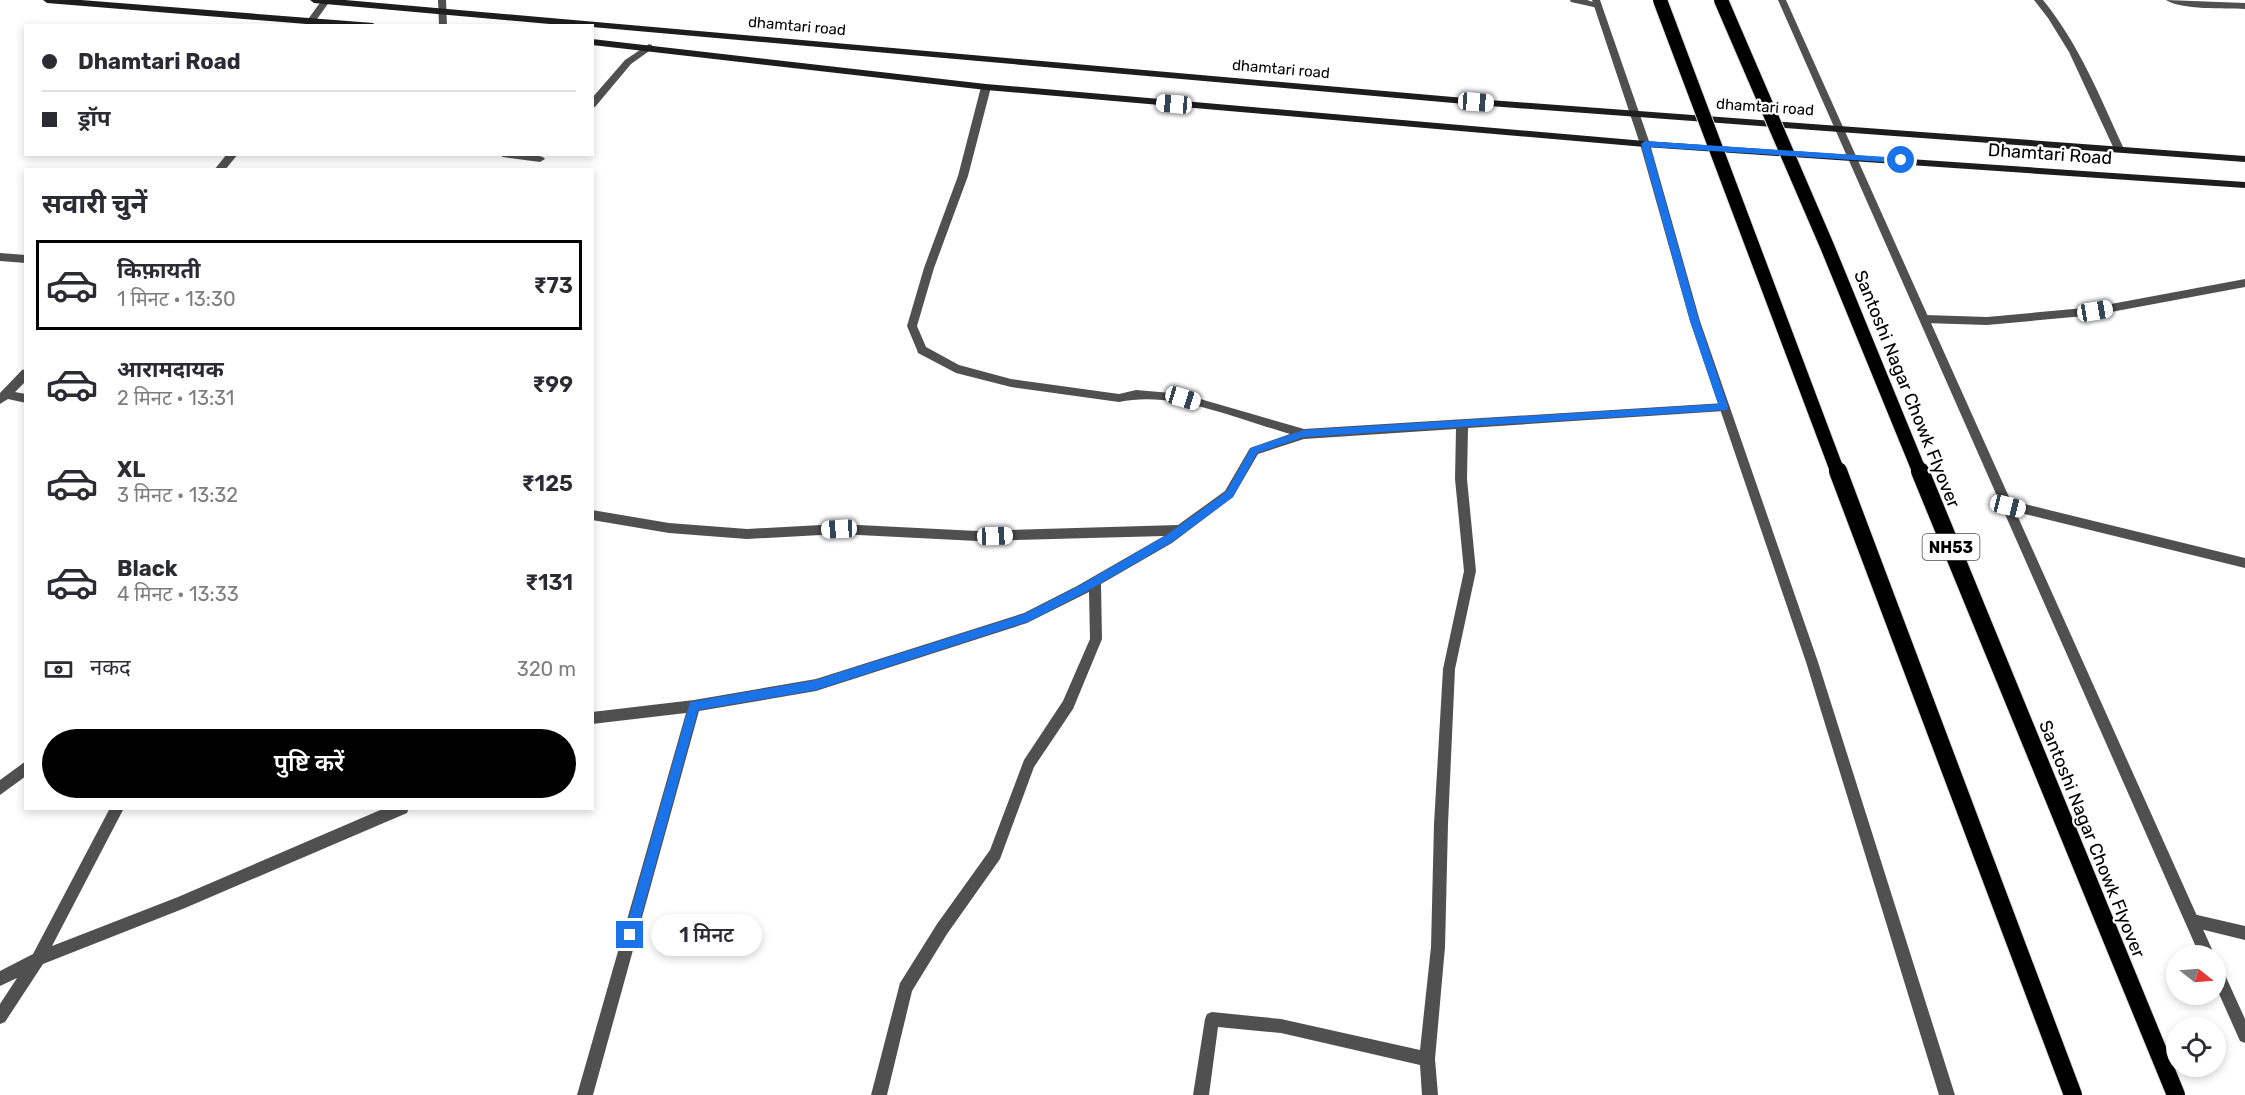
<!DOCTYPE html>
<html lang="hi">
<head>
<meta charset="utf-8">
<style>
	body { margin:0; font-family:Rubik,"Noto Sans Devanagari",sans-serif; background:#f7f7f7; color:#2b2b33; height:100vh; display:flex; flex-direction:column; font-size:22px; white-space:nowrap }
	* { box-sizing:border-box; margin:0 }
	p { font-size:20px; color:#7c7c81 }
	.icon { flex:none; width:33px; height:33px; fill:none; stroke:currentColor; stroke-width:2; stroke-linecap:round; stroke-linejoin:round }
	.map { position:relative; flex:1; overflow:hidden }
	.details { position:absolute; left:24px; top:168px; width:570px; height:642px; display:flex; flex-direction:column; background:#fff; border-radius:0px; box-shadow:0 3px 9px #0003 }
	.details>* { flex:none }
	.banner { position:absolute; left:24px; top:24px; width:570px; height:132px; border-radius:0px; box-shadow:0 3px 9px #0003; display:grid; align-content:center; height:132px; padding:0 18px; background:#fff }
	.needle { width:39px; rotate:107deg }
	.fabs { position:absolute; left:2166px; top:945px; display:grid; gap:12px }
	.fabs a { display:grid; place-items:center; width:60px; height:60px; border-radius:50%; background:#fff; box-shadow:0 3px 9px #0003; font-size:30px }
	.end { position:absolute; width:27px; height:27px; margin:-14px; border:8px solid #1a73e8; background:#fff; box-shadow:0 0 0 3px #fff }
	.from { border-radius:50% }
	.bubble { position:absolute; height:42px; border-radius:21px; background:#fff; box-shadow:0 3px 9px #0003; font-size:20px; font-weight:600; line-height:42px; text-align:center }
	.car { position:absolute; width:18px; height:36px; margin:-18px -9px; border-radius:8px; box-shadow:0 0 4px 2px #0007; background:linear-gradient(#fff 24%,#345 0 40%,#fff 0 76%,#345 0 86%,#fff 0) }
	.banner b { display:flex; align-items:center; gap:21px; height:57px; font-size:22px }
	.banner b+b { border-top:2px solid #e1e1e2 }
	.banner i { width:15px; height:15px; background:#2b2b33 }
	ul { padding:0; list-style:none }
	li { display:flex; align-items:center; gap:18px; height:90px; margin:0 12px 9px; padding:0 6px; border:3px solid transparent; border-radius:0px }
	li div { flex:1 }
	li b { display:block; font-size:22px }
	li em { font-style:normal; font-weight:600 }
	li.current { border-color:#000 }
	li>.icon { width:54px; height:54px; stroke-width:1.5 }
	h2 { padding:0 18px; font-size:27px; line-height:72px }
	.pay { display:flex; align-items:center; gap:15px; height:66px; padding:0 18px; font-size:22px }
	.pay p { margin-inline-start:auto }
	.action { display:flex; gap:12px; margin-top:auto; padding:12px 18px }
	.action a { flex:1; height:69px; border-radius:36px; background:#000; color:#fff; font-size:24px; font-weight:600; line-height:69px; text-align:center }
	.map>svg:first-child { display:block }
</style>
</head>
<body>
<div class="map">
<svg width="2245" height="1095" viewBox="0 0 2245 1095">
	<rect width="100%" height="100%" fill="#fff"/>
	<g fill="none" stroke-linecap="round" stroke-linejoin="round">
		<path fill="#505050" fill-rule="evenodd" d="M 322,0 L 330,1 L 312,26 L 303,26 Z
			M 438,0 L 446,0 L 447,26 L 439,26 Z
			M 1570,0 L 1587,0 L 1602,5 L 1598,8 L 1571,2 Z
			M 2034,0 L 2043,0 C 2079,44 2100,97 2124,149 L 2122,151 L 2116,151 L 2114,149 L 2069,52 L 2048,18 Z
			M 2166,0 L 2245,3 L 2245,9 C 2225,8 2181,10 2166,0 Z
			M 649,44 L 652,45 L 652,49 L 631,64 L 595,107 L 592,108 L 592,98 L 625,60 Z
			M 986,84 L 991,87 L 968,176 L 934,268 L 917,326 L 926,347 L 959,365 L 1011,379 L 1119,394 L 1136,390 L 1183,394 L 1304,429 L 1724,403 L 1730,407 L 1724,411 L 1468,428 L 1467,479 L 1476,571 L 1455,669 L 1448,824 L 1445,947 L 1435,1059 L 1438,1095 L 1422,1095 L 1420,1065 L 1281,1033 L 1218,1027 L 1209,1095 L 1193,1095 L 1205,1019 L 1207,1014 L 1212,1012 L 1281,1019 L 1420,1050 L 1431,947 L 1434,824 L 1443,669 L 1464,571 L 1455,479 L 1456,429 L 1304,439 L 1258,454 L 1233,497 L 1172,543 L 1101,584 L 1102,639 L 1073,709 L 1034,767 L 1000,859 L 947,934 L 912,991 L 887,1095 L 871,1095 L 900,983 L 937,924 L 990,850 L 1024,760 L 1063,701 L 1090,639 L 1089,592 L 1027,623 L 816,691 L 699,711 L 593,1095 L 577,1095 L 686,713 L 592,724 L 592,712 L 694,700 L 816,679 L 1024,613 L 1077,586 L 1164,536 L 977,541 L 839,534 L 747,539 L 669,533 L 592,520 L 592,510 L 669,523 L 747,529 L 839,524 L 977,531 L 1178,525 L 1225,491 L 1250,448 L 1290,434 C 1238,419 1173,390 1119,402 L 1011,387 L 956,373 L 918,353 L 917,350 L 907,326 L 924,268 L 958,176 L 981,87 Z
			M 227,154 L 238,154 L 225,170 L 214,170 Z
			M 498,154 L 531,154 L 543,157 L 545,159 L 540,162 L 503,157 Z
			M 0,253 L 26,255 L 26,263 L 0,261 Z
			M 2245,279 L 2245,287 L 2095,315 L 1987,325 L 1925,323 L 1920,319 L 1925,315 L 1987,317 L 2095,307 Z
			M 26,369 L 26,381 L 15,392 L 26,394 L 26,403 L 8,399 L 0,404 L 0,393 L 22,370 Z
			M 2008,500 L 2245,558 L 2245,568 L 2008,510 L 2004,508 L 2002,505 L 2004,502 Z
			M 26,761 L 26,776 L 0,795 L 0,780 Z
			M 110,808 L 124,808 L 52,946 L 178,897 L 385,808 L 409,808 L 407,813 L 185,908 L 43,964 L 5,1022 L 0,1024 L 0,1004 L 17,978 L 0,986 L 0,971 L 33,954 Z
			M 2193,914 L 2245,926 L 2245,940 L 2188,926 L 2186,921 L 2188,916 Z"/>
		<path fill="#505050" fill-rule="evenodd" d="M 1592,0 L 1600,0 L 1650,144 L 1700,321 L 1818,662 L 1955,1095 L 1939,1095 L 1806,662 L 1690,321 L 1640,144 Z
			M 1778,0 L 1786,0 L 2215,956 L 2200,956 Z
			M 2216,964 L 2221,966 L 2245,1019 L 2245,1043 L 2240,1041 L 2216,987 Z"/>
		<path fill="#1d1d1d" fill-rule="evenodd" d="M 43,0 L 81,0 L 373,23 L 377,26 L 331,26 L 47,3 Z
			M 310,0 L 345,0 L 1476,99 L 2245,156 L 2245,162 L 1476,105 L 592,27 L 592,26 L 572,26 L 314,3 Z
			M 592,39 L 986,84 L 1645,141 L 2245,182 L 2245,188 L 1645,147 L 986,90 L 592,45 Z"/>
		<defs>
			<path id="trunk-bridge-far1" d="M 1660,0 L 1838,473
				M 1721,0 L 1827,246 L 1920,473"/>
			<path id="trunk-bridge" d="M 1838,471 L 2073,1095
				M 1920,471 L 2176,1095"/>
		</defs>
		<use href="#trunk-bridge-far1" stroke="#dbdbdb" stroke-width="16" stroke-linecap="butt"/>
		<use href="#trunk-bridge" stroke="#dbdbdb" stroke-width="20" stroke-linecap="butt"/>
		<use href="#trunk-bridge-far1" stroke="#000" stroke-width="14"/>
		<use href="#trunk-bridge" stroke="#000" stroke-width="18"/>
	</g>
	<path fill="#1a73e8" d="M 1645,141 L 1901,158 L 1905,160 L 1901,163 L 1650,147 L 1699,321 L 1728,407 L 1727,410 L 1304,437 L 1257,453 L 1233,497 L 1172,542 L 1084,593 L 1030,621 L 816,690 L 698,710 L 636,935 L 634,939 L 626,939 L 624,935 L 690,702 L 816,680 L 1024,614 L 1077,587 L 1165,536 L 1226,492 L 1251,448 L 1304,430 L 1718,404 L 1690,321 L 1641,144 Z"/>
	<g text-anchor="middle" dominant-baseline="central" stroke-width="4.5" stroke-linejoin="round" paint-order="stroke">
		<g font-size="15" fill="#000" stroke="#fff">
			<text transform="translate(797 26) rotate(5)">dhamtari road</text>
			<text transform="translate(1281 69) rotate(5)">dhamtari road</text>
			<text transform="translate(1765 107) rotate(4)">dhamtari road</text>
		</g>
		<rect fill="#fff" stroke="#4c4c4c" stroke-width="1.5" x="1922.5" y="534" width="57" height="26" rx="4.5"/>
		<g font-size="16" font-weight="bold" fill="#000">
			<text x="1951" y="547">NH53</text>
		</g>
		<g font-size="18" fill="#000" stroke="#fff">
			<text transform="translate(2050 154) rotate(4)">Dhamtari Road</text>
			<text transform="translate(1907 389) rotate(68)">Santoshi Nagar Chowk Flyover</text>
			<text transform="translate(2092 839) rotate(68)">Santoshi Nagar Chowk Flyover</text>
		</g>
	</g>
</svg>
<div class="fabs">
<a><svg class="needle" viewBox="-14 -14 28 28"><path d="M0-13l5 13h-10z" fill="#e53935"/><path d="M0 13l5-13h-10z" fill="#7c7c81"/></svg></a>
<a><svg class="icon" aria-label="locate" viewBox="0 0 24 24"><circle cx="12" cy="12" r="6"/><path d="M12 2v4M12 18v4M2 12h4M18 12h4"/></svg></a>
</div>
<i class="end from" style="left:1901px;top:160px"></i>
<i class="end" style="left:630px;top:935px"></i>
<div class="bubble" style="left:651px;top:914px;width:111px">1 मिनट</div>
<i class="car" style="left:1476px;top:102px;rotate:94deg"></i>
<i class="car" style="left:1174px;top:104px;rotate:275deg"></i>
<i class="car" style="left:2095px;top:311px;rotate:80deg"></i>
<i class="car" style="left:1183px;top:398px;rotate:107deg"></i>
<i class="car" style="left:2008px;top:506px;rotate:104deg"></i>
<i class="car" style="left:839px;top:529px;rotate:267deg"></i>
<i class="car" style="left:995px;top:536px;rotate:88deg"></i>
<div class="banner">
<b><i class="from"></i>Dhamtari Road</b>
<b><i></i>ड्रॉप</b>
</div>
<section class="details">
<h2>सवारी चुनें</h2>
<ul>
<li class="current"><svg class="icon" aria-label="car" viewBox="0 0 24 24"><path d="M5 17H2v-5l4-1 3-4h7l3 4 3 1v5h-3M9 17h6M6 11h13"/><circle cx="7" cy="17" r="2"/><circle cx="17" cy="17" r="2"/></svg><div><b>किफ़ायती</b><p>1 मिनट · 13:30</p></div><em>₹73</em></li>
<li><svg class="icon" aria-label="car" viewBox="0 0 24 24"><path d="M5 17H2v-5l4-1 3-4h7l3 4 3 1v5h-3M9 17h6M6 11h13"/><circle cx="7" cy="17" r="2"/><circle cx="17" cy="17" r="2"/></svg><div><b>आरामदायक</b><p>2 मिनट · 13:31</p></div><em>₹99</em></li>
<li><svg class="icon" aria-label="car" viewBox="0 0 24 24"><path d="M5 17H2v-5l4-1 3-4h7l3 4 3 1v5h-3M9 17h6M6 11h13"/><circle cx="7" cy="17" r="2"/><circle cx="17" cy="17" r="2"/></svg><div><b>XL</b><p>3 मिनट · 13:32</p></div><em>₹125</em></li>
<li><svg class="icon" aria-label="car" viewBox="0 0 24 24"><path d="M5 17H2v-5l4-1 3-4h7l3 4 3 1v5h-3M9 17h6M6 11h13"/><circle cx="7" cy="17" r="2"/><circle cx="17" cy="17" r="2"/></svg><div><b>Black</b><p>4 मिनट · 13:33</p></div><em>₹131</em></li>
</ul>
<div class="pay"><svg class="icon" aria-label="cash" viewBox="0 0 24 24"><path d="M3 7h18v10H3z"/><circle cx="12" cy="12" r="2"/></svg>नकद<p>320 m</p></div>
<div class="action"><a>पुष्टि करें</a></div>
</section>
</div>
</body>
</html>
